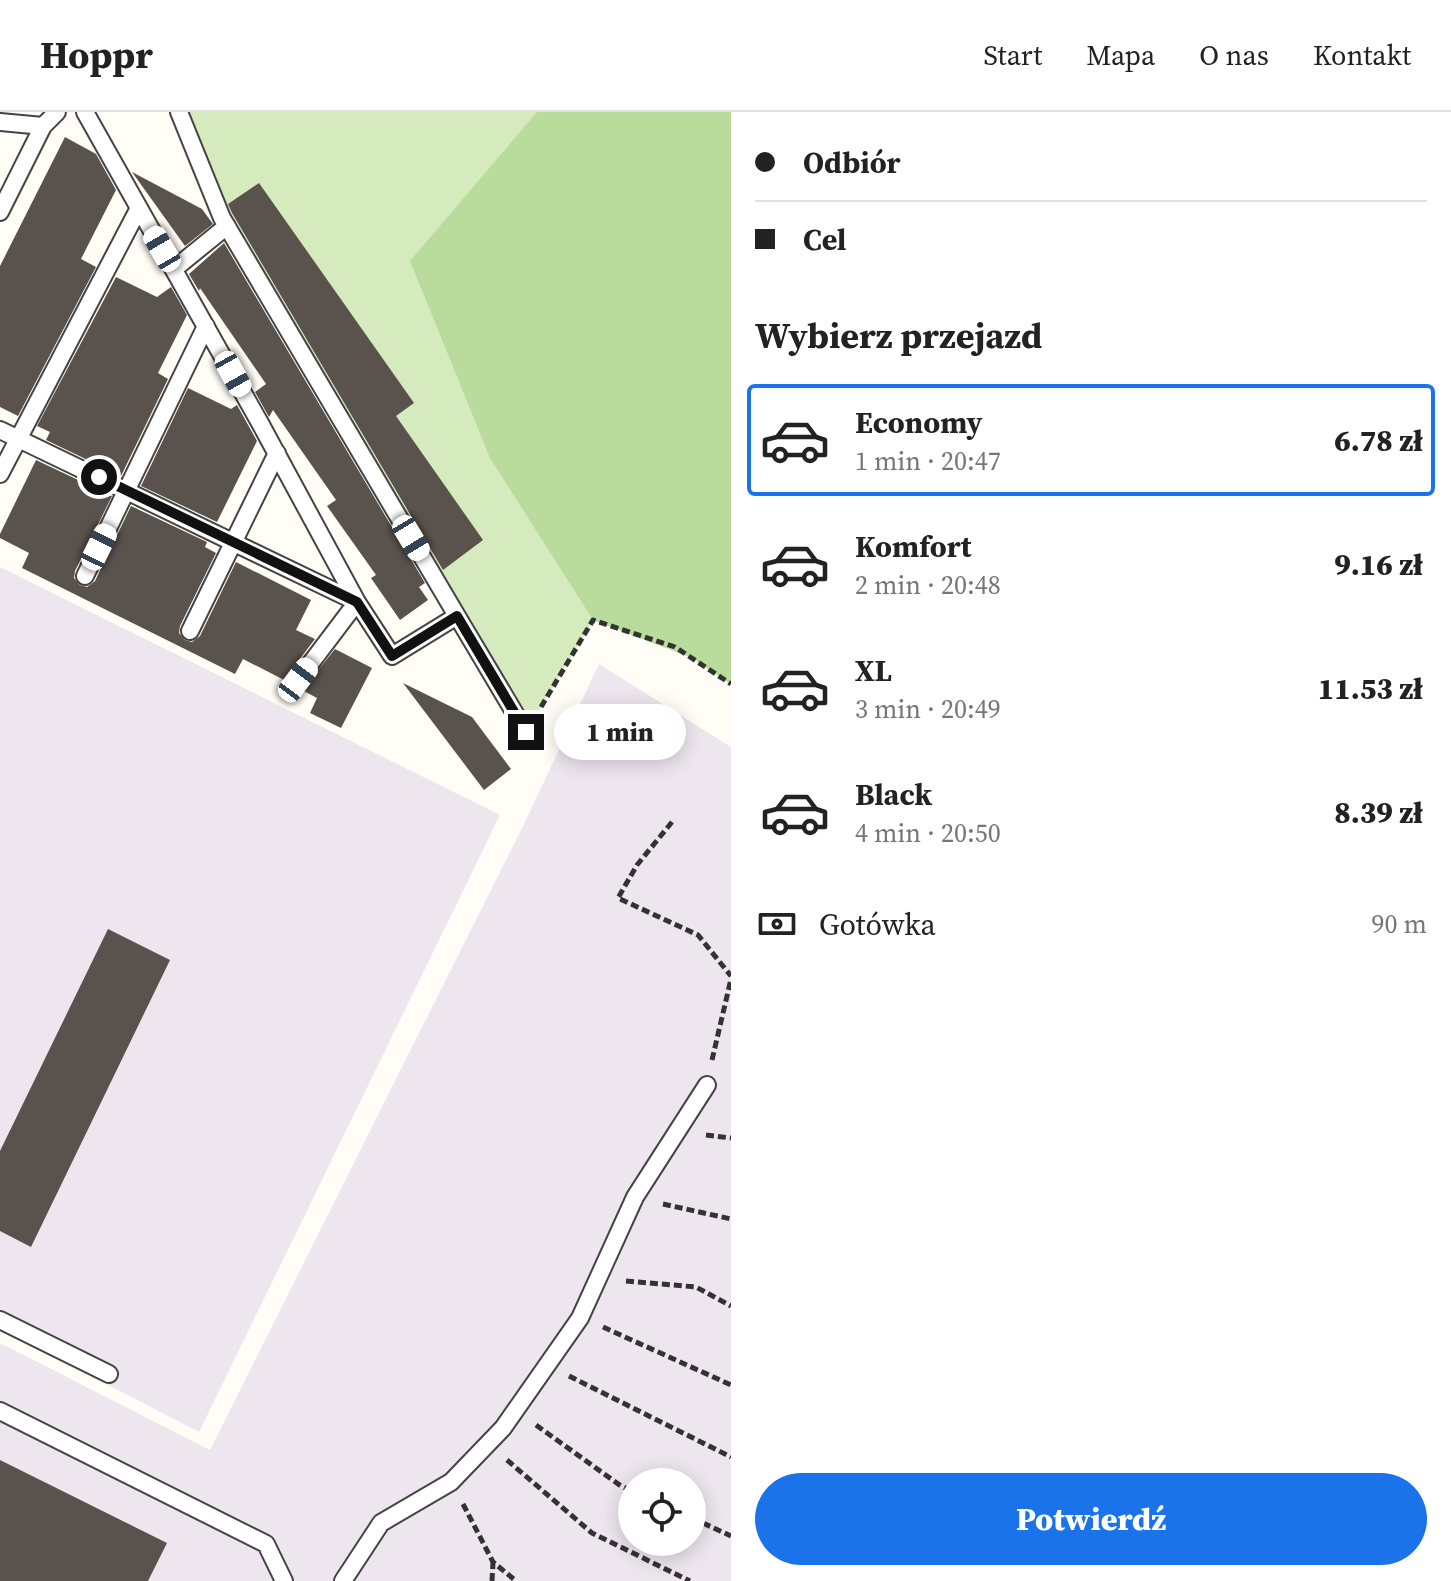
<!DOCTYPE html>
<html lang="pl">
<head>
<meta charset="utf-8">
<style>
	body { margin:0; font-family:"Source Serif 4",serif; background:#f6f6f6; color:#222; height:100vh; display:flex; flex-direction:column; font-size:30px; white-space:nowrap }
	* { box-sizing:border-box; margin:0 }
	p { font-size:26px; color:#767676 }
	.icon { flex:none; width:44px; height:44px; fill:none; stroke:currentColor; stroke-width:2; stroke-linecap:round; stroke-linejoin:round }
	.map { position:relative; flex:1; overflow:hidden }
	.details { display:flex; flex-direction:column; background:#fff; width:720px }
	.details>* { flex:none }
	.banner { display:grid; align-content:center; height:176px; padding:0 24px; background:#fff }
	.buttons { position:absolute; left:618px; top:1356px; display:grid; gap:16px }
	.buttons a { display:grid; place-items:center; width:88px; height:88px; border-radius:50%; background:#fff; box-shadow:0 4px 20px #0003; font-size:40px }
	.end { position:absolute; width:36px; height:36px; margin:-18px; border:10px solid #111; background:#fff; box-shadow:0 0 0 4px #fff }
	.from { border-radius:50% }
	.bubble { position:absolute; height:56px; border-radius:28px; background:#fff; box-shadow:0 4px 20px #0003; font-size:26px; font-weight:800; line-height:56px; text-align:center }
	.car { position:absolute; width:24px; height:48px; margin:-24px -12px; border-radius:10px; box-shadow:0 0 6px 2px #0007; background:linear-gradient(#fff 24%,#345 0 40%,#fff 0 76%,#345 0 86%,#fff 0) }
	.banner b { display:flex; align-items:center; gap:28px; height:76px; font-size:30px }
	.banner b+b { border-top:2px solid #e0e0e0 }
	.banner i { width:20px; height:20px; background:#222 }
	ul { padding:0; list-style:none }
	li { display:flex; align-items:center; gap:24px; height:112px; margin:0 16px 12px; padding:0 8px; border:4px solid transparent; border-radius:8px }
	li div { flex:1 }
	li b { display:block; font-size:30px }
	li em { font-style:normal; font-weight:800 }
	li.current { border-color:#1a73e8 }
	li>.icon { width:72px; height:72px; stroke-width:1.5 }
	h2 { padding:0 24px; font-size:36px; line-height:96px }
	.pay { display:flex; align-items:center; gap:20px; height:88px; padding:0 24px; font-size:30px }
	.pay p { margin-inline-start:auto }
	.action { display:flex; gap:16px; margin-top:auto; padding:16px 24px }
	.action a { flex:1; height:92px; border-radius:48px; background:#1a73e8; color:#fff; font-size:32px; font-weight:800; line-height:92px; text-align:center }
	header { display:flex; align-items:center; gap:48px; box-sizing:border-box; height:112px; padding:0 40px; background:#fff; border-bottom:2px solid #e0e0e0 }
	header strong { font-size:38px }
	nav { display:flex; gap:44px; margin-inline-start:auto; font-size:28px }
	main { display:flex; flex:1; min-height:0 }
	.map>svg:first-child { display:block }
</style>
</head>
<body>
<header>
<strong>Hoppr</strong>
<nav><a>Start</a><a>Mapa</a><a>O nas</a><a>Kontakt</a></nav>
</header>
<main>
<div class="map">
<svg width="731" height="1469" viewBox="0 0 731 1469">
	<rect width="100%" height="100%" fill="#fffdf5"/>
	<path fill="#eee6ef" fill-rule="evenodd" d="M 0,455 L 500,703 L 199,1320 L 0,1217 Z
		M 599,552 L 731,635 L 731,1469 L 0,1469 L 0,1231 L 210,1338 L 527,706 ZM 632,1370 L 692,1370 L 692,1430 L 632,1430 Z"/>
	<path fill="#d5ebbd" d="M 180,0 L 731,0 L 731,572 L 690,545 L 593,508 L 526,620 L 227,114 Z"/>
	<path fill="#b9dc9c" d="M 537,0 L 731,0 L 731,572 L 690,545 L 593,508 L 490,346 L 410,149 Z"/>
	<path fill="#5a524d" d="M 65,25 L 96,42 L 116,78 L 81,147 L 96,155 L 18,304 L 0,295 L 0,154 Z
		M 132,60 L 202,97 L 213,112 L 185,134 Z
		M 259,71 L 414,291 L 396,304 L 483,428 L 443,458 L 232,101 L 228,92 Z
		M 224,131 L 425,471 L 419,475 L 428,488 L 400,508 L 371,466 L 376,463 L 327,394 L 336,388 L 273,298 L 269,305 L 255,280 L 266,272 L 200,176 L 199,179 L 189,162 Z
		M 116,165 L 157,185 L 171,175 L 187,203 L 158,261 L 168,267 L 121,364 L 46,328 L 50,320 L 37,314 Z
		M 188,276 L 231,297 L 237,293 L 257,329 L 217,410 L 141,374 Z
		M 36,348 L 112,384 L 75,459 L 74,466 L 80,473 L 87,475 L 95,469 L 131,394 L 207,430 L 205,435 L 216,441 L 180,514 L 179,521 L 185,528 L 192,530 L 200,524 L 236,450 L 311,488 L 296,518 L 315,527 L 289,561 L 288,570 L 243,547 L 235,562 L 22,456 L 29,441 L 0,426 L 0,422 Z
		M 335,537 L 372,556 L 341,616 L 310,601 L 317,586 L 302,578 Z
		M 403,571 L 472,605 L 511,657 L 484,678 Z
		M 108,817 L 170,848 L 31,1135 L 0,1119 L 0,1039 Z
		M 0,1348 L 167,1431 L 148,1469 L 0,1469 Z"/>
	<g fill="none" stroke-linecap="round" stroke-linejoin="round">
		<defs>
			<path id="lane" d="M 85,0 L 260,311 L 357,490 L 298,568
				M 179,0 L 222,106 L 457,504
				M 0,10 L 43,14 L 0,100
				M 43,14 L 57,0
				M 174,157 L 227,114
				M 0,318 L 357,490 L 392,544 L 457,504 L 526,620
				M 0,362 L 139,96
				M 85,464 L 206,214
				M 190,519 L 277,341
				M 0,1208 L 109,1262
				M 0,1299 L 266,1432 L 284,1469
				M 343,1469 L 381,1411 L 451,1370 L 503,1316 L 580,1206 L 635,1085 L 707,973"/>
		</defs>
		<use href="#lane" stroke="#444" stroke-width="20"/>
		<path stroke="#333" stroke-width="5" stroke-dasharray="8 4" stroke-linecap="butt" d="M 541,595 L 593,508 L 675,535 L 731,572
			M 672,710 L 637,753 L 618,786 L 698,823 L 731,864
			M 712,948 L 731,867
			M 706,1023 L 731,1026
			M 663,1092 L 731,1107
			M 626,1169 L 696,1175 L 731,1194
			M 603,1215 L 731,1273
			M 569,1264 L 731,1345
			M 536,1313 L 621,1374 L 632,1379
			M 507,1348 L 592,1421 L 690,1469
			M 463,1392 L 493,1450 L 516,1469
			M 692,1406 L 731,1424
			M 492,1469 L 493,1451"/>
		<use href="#lane" stroke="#fff" stroke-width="16"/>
	</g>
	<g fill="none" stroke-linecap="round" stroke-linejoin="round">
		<path stroke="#111" stroke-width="10" d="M 99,365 L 357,490 L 392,544 L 457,504 L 526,620"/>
	</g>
</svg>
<div class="buttons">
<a><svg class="icon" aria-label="locate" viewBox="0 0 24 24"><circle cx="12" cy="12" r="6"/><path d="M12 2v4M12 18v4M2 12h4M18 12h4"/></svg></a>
</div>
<i class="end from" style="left:99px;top:365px"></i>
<i class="end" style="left:526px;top:620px"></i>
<div class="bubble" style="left:554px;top:592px;width:132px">1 min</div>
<i class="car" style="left:162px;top:137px;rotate:330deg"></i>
<i class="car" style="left:233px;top:262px;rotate:151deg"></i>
<i class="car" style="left:411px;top:426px;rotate:149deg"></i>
<i class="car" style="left:99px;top:435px;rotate:26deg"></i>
<i class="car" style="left:298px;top:568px;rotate:37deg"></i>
</div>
<section class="details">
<div class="banner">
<b><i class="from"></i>Odbiór</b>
<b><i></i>Cel</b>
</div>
<h2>Wybierz przejazd</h2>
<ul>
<li class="current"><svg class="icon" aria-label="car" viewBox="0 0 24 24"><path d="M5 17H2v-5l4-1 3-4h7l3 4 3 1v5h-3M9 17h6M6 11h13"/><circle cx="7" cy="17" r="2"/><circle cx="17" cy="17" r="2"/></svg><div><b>Economy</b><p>1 min · 20:47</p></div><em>6.78 zł</em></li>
<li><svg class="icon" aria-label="car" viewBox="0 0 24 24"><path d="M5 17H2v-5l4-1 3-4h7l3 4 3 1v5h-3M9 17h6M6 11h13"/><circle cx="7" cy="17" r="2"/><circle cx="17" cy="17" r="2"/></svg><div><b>Komfort</b><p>2 min · 20:48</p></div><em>9.16 zł</em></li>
<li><svg class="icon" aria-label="car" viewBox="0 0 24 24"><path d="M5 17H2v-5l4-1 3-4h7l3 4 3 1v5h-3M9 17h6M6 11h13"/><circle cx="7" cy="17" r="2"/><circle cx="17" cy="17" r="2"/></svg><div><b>XL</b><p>3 min · 20:49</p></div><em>11.53 zł</em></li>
<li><svg class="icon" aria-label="car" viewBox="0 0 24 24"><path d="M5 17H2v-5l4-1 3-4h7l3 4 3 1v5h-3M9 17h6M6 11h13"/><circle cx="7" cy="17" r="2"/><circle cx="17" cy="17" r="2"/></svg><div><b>Black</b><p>4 min · 20:50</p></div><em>8.39 zł</em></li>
</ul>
<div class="pay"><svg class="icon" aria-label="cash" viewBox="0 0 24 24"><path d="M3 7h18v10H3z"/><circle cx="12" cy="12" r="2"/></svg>Gotówka<p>90 m</p></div>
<div class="action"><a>Potwierdź</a></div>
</section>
</main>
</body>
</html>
